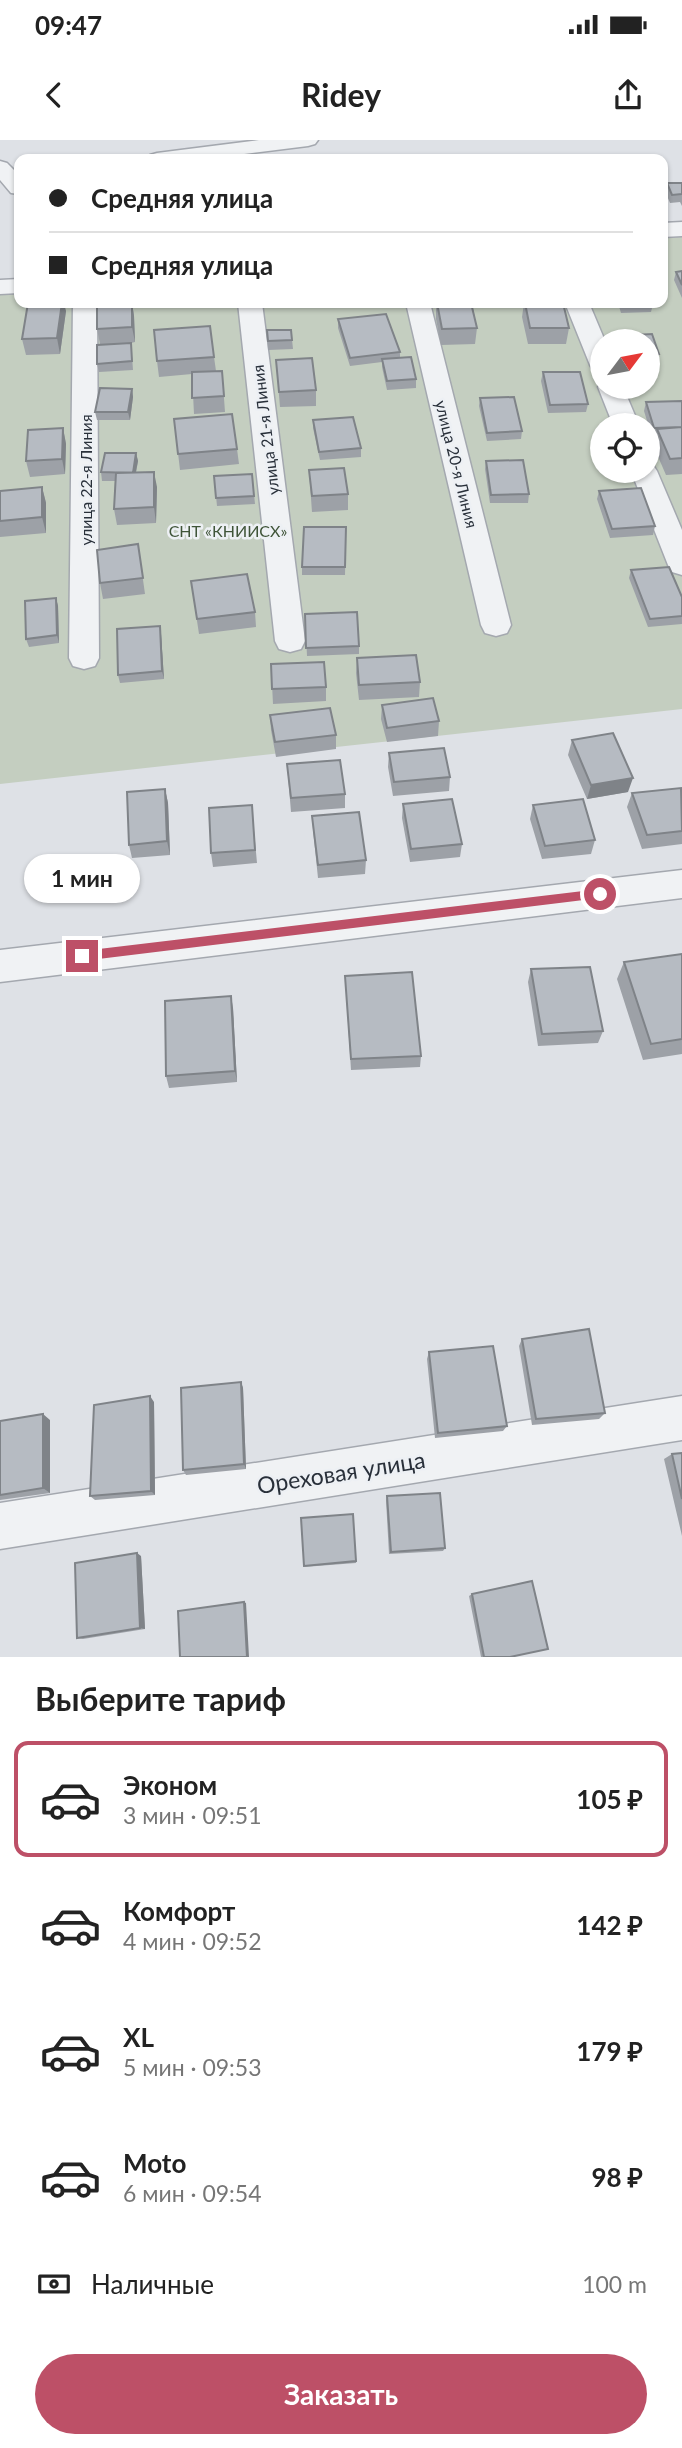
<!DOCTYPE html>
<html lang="ru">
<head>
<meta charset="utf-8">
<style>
	body { margin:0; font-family:Lato,sans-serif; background:#f6f6f6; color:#222; height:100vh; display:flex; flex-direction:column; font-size:26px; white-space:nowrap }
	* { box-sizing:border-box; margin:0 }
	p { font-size:23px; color:#767676 }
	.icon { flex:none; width:38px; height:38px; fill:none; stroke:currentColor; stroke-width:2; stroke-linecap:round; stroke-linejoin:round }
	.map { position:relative; height:1517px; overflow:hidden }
	.details { display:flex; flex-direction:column; background:#fff; flex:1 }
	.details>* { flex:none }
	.top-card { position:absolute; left:14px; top:14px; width:654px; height:154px; border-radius:14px; box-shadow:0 2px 5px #0004; display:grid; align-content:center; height:154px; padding:0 35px; background:#fff }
	.needle { width:46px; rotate:58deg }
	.tools { position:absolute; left:590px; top:189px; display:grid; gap:14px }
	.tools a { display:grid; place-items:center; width:70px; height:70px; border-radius:50%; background:#fff; box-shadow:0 2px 5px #0004; font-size:35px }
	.end { position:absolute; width:32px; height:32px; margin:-16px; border:9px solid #bd5067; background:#fff; box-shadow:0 0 0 4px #fff }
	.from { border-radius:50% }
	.bubble { position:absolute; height:49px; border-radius:24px; background:#fff; box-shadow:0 2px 5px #0004; font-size:23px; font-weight:700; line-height:49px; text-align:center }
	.top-card b { display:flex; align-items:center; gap:24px; height:66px; font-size:26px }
	.top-card b+b { border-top:2px solid #e0e0e0 }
	.top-card i { width:18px; height:18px; background:#222 }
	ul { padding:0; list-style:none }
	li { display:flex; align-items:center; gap:21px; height:116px; margin:0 14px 10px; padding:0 21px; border:4px solid transparent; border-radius:14px }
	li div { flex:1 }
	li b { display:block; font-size:26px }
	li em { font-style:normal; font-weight:700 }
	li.current { border-color:#bd5067 }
	li>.icon { width:63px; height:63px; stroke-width:1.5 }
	h2 { padding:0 35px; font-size:32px; line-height:84px }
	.pay { display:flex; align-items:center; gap:18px; height:77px; padding:0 35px; font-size:26px }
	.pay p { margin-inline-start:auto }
	.primary-button { display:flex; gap:14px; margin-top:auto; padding:14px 35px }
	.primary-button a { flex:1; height:80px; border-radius:42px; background:#bd5067; color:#fff; font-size:28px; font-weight:700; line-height:80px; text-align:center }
	.status { display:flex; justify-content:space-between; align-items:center; height:49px; padding:0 35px; background:#fff; direction:ltr }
	.status svg { height:19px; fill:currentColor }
	header { display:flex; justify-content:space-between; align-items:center; height:91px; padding:0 35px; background:#fff; font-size:32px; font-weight:700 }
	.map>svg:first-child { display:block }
</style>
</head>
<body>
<div class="status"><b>09:47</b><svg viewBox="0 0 49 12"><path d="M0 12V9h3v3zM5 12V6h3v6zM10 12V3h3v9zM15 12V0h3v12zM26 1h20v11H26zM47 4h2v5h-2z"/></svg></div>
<header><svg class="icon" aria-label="back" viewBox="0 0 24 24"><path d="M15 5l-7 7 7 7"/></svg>Ridey<svg class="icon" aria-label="share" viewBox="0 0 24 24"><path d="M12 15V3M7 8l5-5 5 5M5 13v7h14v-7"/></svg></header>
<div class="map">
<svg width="682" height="1517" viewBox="0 0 682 1517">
	<rect width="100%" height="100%" fill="#dee1e6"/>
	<path fill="#c4cec0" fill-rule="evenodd" d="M 682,97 L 682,569 L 0,644 L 0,145 L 19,144 L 19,163 L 663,163 L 663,98 ZM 602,201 L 648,201 L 648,247 L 602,247 ZM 602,285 L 648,285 L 648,331 L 602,331 Z"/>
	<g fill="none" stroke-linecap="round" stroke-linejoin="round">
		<defs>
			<path id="street" d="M 259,0 L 318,0 L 315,4 L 308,6 L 205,19 L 147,19 L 150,15 L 157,13 Z
				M 0,21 L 7,23 L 19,35 L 19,54 L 11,53 L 0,40 Z
				M 682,82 L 682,96 L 663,97 L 663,83 Z
				M 19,139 L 19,153 L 0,154 L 0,140 Z
				M 73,163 L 97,163 L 99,518 L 95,526 L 84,529 L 73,526 L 69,518 Z
				M 238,163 L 262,163 L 305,501 L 301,509 L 290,512 L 279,509 L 275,501 Z
				M 406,163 L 430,163 L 511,485 L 507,493 L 496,496 L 485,493 L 481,485 Z
				M 565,163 L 589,163 L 605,201 L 602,201 L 602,232 L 593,230 L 590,225 Z
				M 602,242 L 602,247 L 623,247 L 639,285 L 613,285 L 598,247 Z
				M 648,323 L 653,325 L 657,331 L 682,390 L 682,435 L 672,432 L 668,425 L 631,331 L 648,331 Z
				M 682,730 L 682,758 L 0,842 L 0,810 Z
				M 682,1256 L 682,1300 L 0,1409 L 0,1363 Z"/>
		</defs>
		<use href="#street" stroke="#a4a8af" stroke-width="3"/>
		<use href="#street" fill="#f0f2f4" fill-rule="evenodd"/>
	</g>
	<path fill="#9da1a7" d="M 667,43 L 682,43 L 682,66 L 680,62 L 670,63 L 665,51 Z
		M 682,131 L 682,158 L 674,140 L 676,132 Z
		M 132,163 L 134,176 L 135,202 L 131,203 L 133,230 L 99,232 L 97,224 L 100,204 L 97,189 Z
		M 261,163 L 289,163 L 289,167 L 262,168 Z
		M 338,163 L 386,163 L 386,166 L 339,168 Z
		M 430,163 L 472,163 L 477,188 L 475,204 L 441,205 L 436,179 L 436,166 L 431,166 Z
		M 524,163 L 563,163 L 569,188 L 566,204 L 528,204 L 522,177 Z
		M 618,163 L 653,163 L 653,164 L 651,172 L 621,173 Z
		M 66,171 L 60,214 L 26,215 L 22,199 Z
		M 338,179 L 400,212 L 400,218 L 416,239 L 416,248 L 387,250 L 382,227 L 382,222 L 350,226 L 338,188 Z
		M 267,190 L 291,190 L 293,209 L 268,210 Z
		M 652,194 L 659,214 L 656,230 L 648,230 L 648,201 L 615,201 L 616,196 Z
		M 214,217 L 216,231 L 222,231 L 225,272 L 194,274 L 192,234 L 159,237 L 157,221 Z
		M 276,220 L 316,250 L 316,266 L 280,267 Z
		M 543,232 L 588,264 L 586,272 L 548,273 L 541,241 Z
		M 132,249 L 133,257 L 130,280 L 97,280 L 95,272 Z
		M 480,258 L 522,291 L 521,299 L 487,301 L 479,266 Z
		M 682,261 L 682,334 L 666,335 L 653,305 L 655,297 L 652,297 L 644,271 L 646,262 Z
		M 174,279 L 237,309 L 239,324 L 180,330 Z
		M 313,280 L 361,308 L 361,317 L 320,320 L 313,288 Z
		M 63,288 L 66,304 L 65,334 L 30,337 L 26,321 Z
		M 136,313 L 138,321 L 136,333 L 157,347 L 156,383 L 117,385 L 114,369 L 115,341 L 102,341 L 101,332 Z
		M 486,321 L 529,354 L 528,363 L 490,363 L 485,329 Z
		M 309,330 L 348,354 L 348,370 L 312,372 Z
		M 252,334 L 255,364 L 217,366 L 214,336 Z
		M 42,347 L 46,363 L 46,393 L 0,397 L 0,351 Z
		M 599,351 L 655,386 L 653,395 L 610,398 L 597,359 Z
		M 346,387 L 345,435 L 302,435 L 302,427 Z
		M 138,404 L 145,454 L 103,459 L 100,443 Z
		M 631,430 L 682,457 L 682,484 L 648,487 L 629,438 Z
		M 191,441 L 255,472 L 256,487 L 199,494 Z
		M 56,458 L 58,466 L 59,503 L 29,507 L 26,499 Z
		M 305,474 L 359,506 L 359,514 L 307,516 Z
		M 161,494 L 164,539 L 120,543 L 118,535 Z
		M 357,518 L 420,542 L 419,557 L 359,560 L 356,533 Z
		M 271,524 L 326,547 L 326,561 L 273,564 Z
		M 382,565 L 439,581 L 438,596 L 387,602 L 381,579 Z
		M 270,575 L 336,595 L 336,609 L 276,617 L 271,590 Z
		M 572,600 L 628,652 L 587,659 L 568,615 Z
		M 389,613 L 450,637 L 449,651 L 393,656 L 388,627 Z
		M 287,624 L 345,654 L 345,668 L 291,672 Z
		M 165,649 L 168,663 L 170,715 L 132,718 L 129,705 Z
		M 682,650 L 682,704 L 642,709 L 627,667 L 632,653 Z
		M 403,664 L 462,704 L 460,717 L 410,722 L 402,678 Z
		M 533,665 L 595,700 L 591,714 L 542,719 L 530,679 Z
		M 312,676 L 366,720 L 365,734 L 318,738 L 313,690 Z
		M 253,679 L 257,723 L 213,727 L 211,713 Z
		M 682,814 L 682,914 L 643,920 L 617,839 L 624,822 Z
		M 531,829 L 603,891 L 598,903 L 538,906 L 528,842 Z
		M 345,836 L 421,916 L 420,927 L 351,930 Z
		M 233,868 L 237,942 L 169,948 L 166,936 Z
		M 522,1199 L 605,1273 L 599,1279 L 532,1285 L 519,1206 Z
		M 429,1212 L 507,1286 L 503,1291 L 435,1298 L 427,1219 Z
		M 241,1242 L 243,1248 L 246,1329 L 186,1335 L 183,1330 Z
		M 154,1262 L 155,1355 L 95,1360 L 90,1356 Z
		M 50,1280 L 50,1353 L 0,1360 L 0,1281 Z
		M 682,1313 L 682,1396 L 664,1319 L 672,1314 Z
		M 387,1356 L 445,1408 L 443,1411 L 389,1414 L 386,1360 Z
		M 353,1374 L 356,1423 L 304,1427 L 304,1426 Z
		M 141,1416 L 145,1489 L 83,1499 L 77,1498 Z
		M 472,1454 L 510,1517 L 481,1517 L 469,1456 Z"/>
	<path fill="#7f8388" d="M 62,163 L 64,163 L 66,171 L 60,214 L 57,198 Z
		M 132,163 L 134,176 L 135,202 L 132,187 Z
		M 132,249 L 133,257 L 130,280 L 128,272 Z
		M 63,288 L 66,304 L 65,334 L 62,319 Z
		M 136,313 L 138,321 L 134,341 L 133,333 Z
		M 154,332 L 157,347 L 156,383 L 154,367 Z
		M 42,347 L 46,363 L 46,393 L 42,377 Z
		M 56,458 L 58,466 L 59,503 L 57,495 Z
		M 160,486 L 161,494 L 164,539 L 162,531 Z
		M 633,638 L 628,652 L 587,659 L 591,645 Z
		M 165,649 L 168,663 L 170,715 L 167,701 Z
		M 231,856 L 233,868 L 237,942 L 235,931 Z
		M 241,1242 L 243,1248 L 246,1329 L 244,1324 Z
		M 150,1256 L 154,1262 L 155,1355 L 151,1351 Z
		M 43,1274 L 50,1280 L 50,1353 L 43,1348 Z
		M 137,1413 L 141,1416 L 145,1489 L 140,1488 Z
		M 244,1462 L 246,1463 L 249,1517 L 247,1517 Z"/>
	<path fill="#b6bbc2" stroke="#7f8388" stroke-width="2" d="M 667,43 L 682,43 L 682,54 L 672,55 Z
		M 682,131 L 682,145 L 676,132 Z
		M 28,163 L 62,163 L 57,198 L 22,199 Z
		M 97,163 L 132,163 L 132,187 L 97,189 Z
		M 437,163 L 471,163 L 477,188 L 442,189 Z
		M 525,163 L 563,163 L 569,188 L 530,188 Z
		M 622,163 L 653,163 L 653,164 L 623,165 Z
		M 386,174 L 400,212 L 350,218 L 338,179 Z
		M 210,186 L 214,217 L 157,221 L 154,190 Z
		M 267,190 L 291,190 L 292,200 L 268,201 Z
		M 652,194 L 659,214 L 648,215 L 648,201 L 618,201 L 616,196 Z
		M 131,203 L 132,221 L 97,224 L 97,205 Z
		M 411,217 L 416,239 L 387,241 L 382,219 Z
		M 312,218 L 316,250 L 279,252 L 276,220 Z
		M 222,231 L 224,256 L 192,258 L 192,232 Z
		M 543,232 L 580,232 L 588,264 L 550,265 Z
		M 100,248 L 132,249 L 128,272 L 95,272 Z
		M 514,257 L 522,291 L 487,293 L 480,258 Z
		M 682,261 L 682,287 L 654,288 L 646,262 Z
		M 232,274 L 237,309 L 178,314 L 174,279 Z
		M 353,277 L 361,308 L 319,312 L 313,280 Z
		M 682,287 L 682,318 L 670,319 L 657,289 Z
		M 63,288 L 62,319 L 26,321 L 28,290 Z
		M 105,313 L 136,313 L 133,333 L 101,332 Z
		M 523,320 L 529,354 L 491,355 L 486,321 Z
		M 344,328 L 348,354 L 312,356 L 309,330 Z
		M 154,332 L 154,367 L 114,369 L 116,333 Z
		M 252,334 L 254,356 L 216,358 L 214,336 Z
		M 42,347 L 42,377 L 0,381 L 0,351 Z
		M 641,348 L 655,386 L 612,389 L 599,351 Z
		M 304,387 L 346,387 L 345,427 L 302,427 Z
		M 138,404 L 143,438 L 100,443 L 97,410 Z
		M 669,427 L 682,457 L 682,476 L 650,479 L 631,430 Z
		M 247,434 L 255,472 L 197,479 L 191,441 Z
		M 56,458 L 57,495 L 26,499 L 25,461 Z
		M 357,472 L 359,506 L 306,508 L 305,474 Z
		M 160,486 L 162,531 L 118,535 L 117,489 Z
		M 416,515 L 420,542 L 359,545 L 357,518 Z
		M 324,522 L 326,547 L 272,549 L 271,524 Z
		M 433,558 L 439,581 L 387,588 L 382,565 Z
		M 330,568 L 336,595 L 275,602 L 270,575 Z
		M 613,593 L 633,638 L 591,645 L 572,600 Z
		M 444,608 L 450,637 L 394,642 L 389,613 Z
		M 340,620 L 345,654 L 291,658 L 287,624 Z
		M 681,648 L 682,691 L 647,695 L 632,653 Z
		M 165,649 L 167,701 L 129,705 L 127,652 Z
		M 452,659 L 462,704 L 411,709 L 403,664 Z
		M 583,659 L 595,700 L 545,706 L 533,665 Z
		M 252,665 L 255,710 L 211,713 L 209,668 Z
		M 359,672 L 366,720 L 318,725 L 312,676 Z
		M 682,814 L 682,899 L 651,904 L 624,822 Z
		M 590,827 L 603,891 L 542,894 L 531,829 Z
		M 412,832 L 421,916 L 351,919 L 345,836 Z
		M 231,856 L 235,931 L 166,936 L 165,861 Z
		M 589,1189 L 605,1273 L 536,1279 L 522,1199 Z
		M 493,1206 L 507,1286 L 438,1293 L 429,1212 Z
		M 241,1242 L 244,1324 L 183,1330 L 181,1248 Z
		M 150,1256 L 151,1351 L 90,1356 L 94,1265 Z
		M 43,1274 L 43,1348 L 0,1355 L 0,1281 Z
		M 682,1313 L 682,1359 L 672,1314 Z
		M 440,1353 L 445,1408 L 391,1412 L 387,1356 Z
		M 353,1374 L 356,1421 L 304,1426 L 301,1378 Z
		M 137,1413 L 140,1488 L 77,1498 L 75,1423 Z
		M 532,1441 L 548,1509 L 510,1517 L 484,1517 L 472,1454 Z
		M 244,1462 L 247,1517 L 180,1517 L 178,1471 Z"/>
	<path fill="#bd5067" d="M 600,749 L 606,754 L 600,758 L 82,821 L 76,816 L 82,811 Z"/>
	<g text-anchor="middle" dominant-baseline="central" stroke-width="5" stroke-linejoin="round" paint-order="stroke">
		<g font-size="16" fill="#29303a" stroke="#edf0f4">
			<text transform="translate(265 290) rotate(-97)">улица 21-я Линия</text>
			<text transform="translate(457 324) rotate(76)">улица 20-я Линия</text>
			<text transform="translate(85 340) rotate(-90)">улица 22-я Линия</text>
		</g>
		<g font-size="16" fill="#3f5438" stroke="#edf0f4">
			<text x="228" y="390">СНТ «КНИИСХ»</text>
		</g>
		<g font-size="23" fill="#29303a" stroke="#edf0f4">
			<text transform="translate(341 1332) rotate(-9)">Ореховая улица</text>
		</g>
	</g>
</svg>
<div class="tools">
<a><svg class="needle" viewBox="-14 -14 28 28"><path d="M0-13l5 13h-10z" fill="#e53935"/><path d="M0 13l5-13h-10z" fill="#767676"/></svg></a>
<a><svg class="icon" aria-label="locate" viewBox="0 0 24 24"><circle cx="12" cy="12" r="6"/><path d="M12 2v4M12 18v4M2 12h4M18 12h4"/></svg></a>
</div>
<i class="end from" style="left:600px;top:754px"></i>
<i class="end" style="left:82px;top:816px"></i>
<div class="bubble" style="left:24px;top:714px;width:116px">1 мин</div>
<div class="top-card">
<b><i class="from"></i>Средняя улица</b>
<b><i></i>Средняя улица</b>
</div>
</div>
<section class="details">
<h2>Выберите тариф</h2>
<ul>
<li class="current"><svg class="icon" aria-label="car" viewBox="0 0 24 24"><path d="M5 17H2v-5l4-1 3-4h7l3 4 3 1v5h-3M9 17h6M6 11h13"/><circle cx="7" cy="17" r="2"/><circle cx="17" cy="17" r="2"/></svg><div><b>Эконом</b><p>3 мин · 09:51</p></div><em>105 ₽</em></li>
<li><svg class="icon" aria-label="car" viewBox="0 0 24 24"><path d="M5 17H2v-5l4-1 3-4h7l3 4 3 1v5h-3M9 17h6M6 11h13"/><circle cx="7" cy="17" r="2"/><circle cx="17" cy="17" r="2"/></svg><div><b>Комфорт</b><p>4 мин · 09:52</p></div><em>142 ₽</em></li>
<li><svg class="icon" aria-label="car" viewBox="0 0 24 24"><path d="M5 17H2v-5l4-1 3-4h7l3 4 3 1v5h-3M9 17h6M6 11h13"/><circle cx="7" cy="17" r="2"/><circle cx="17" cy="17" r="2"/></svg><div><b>XL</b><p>5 мин · 09:53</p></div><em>179 ₽</em></li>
<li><svg class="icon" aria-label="car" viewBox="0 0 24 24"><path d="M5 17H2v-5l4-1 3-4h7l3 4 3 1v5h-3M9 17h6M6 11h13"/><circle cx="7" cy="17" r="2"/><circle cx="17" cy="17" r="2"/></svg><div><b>Moto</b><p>6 мин · 09:54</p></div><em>98 ₽</em></li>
</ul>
<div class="pay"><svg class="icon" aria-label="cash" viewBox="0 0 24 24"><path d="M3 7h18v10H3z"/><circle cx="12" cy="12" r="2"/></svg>Наличные<p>100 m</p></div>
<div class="primary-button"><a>Заказать</a></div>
</section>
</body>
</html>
